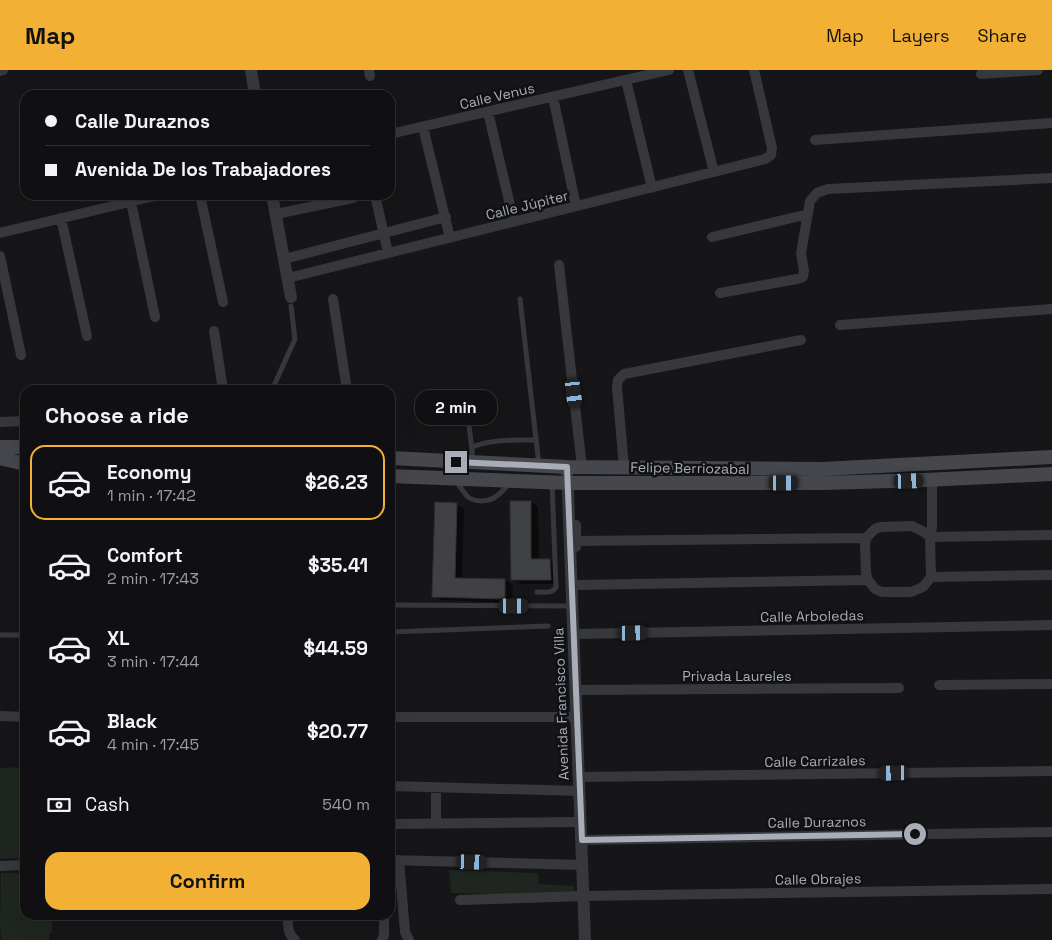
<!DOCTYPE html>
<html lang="en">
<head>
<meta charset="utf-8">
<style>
	body { margin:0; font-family:"Space Grotesk",sans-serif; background:#1e1e20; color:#f1f3f6; height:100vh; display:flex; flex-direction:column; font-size:19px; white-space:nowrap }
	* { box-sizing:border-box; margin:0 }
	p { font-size:16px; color:#9c9d9f }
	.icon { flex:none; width:28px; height:28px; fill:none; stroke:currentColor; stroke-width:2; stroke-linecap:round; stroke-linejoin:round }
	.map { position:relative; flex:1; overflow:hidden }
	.sheet { position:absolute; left:20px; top:315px; width:375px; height:535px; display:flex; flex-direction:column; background:#101012; border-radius:15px; box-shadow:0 5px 20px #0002,0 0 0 1px #303032 }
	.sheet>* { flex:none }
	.banner { position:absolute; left:20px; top:20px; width:375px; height:110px; border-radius:15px; box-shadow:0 5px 20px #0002,0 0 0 1px #303032; display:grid; align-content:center; height:110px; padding:0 25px; background:#101012 }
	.end { position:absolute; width:22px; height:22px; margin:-11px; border:6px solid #a8adb8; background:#111; box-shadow:0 0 0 2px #111 }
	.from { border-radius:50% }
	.bubble { position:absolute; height:35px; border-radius:15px; background:#101012; box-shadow:0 5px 20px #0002,0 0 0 1px #303032; font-size:16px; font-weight:700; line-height:35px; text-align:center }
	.car { position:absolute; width:15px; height:30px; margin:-15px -8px; border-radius:6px; box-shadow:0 0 4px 1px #0007; background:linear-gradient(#222 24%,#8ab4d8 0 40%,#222 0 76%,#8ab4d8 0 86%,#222 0) }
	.banner b { display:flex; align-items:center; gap:18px; height:48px; font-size:19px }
	.banner b+b { border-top:1px solid #303032 }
	.banner i { width:12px; height:12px; background:#f1f3f6 }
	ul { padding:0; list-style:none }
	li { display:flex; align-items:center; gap:15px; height:75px; margin:0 10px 8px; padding:0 15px; border:2px solid transparent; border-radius:15px }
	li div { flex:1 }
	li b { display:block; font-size:19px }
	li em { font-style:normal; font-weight:700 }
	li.current { border-color:#f2b134 }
	li>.icon { width:45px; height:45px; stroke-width:1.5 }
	h2 { padding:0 25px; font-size:22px; line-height:60px }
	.pay { display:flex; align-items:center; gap:12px; height:55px; padding:0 25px; font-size:19px }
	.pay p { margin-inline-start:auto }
	.button { display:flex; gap:10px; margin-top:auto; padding:10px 25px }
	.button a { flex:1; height:58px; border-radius:15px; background:#f2b134; color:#111; font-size:20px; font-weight:700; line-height:58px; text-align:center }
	header { display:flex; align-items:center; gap:30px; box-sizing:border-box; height:70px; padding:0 25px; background:#f2b134; color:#111 }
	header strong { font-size:24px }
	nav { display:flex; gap:28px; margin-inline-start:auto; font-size:18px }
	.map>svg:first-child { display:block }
</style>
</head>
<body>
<header>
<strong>Map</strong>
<nav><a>Map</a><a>Layers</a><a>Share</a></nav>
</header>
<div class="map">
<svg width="1052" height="870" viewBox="0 0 1052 870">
	<rect width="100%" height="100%" fill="#161618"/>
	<path fill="#1e261f" d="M 25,697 L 25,788 L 0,789 L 0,698 Z
		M 449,800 L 538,803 L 539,814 L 574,816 L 574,826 L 451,823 Z
		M 1,803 L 25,803 L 25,845 L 52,845 L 52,863 L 49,864 L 49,870 L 1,870 L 0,857 Z"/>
	<path fill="#0007" d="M 531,432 L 538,437 L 539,490 L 550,490 L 558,494 L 558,514 L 520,514 L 512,509 Z
		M 456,434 L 464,439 L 462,509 L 505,510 L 513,515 L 512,533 L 441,530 L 433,526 Z"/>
	<path fill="#404145" stroke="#303034" d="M 510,431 L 531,431 L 531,489 L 550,489 L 551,510 L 511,510 Z
		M 435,432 L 457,433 L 455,508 L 505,509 L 505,529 L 432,527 Z"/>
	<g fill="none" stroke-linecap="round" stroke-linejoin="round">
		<path stroke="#37383d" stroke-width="5" d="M 520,229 L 539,395
			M 272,320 L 295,269 L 291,236
			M 465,323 L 472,380 L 472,392
			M 472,377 C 493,369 513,370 536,370
			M 456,411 C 460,416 463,422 468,427 C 477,433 490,432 498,425 C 502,422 506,417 509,414
			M 537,522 C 544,522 553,524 556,517 L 552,413
			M 390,535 L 572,536
			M 390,562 L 548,556
			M 0,565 L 25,565"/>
		<path stroke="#37383d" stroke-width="10" d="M 369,0 L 370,6
			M 688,0 L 714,102
			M 0,1 L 3,0
			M 981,4 L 1038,0
			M 626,10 L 652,118
			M 553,27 L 576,136
			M 488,42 L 514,152
			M 423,57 L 450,168
			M 390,64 L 669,0
			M 815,70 L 1052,53
			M 200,125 L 223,232
			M 375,125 L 388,183
			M 131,132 L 155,247
			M 276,144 L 353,128 L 356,125
			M 61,148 L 87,266
			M 0,163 L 159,125
			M 712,167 L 808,144
			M 0,186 L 21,285
			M 284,189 L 446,147
			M 559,195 L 582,397
			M 288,208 L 765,89 L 771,85 L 772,78 L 754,0
			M 720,223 L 797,209 L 803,207 L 804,201 L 801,183 L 810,131 L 817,123 L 828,119 L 1052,108
			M 333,229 L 347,320
			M 840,255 L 1052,239
			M 214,261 L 223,320
			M 0,352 L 25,351
			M 624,397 L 617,317 L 618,310 L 624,304 L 801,270
			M 932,410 L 932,457 L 930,467 L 931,507 L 923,517 L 911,522 L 882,522 L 875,519 L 868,510 L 866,503 L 865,475 L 866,468 L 875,459 L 880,457 L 912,456 L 924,462 L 930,467 L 1052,465
			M 576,455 L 576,477
			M 576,471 L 866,468
			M 931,507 L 1052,505
			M 577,515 L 868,510
			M 574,564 L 1052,555
			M 939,615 L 1052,614
			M 576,620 L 899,618
			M 0,646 L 25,647
			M 390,647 L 577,647
			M 579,707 L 1052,701
			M 390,716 L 580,721
			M 436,753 L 436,718
			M 390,754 L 581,752
			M 581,770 L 1052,762
			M 390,790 L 582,795
			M 399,790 L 405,862 L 409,870
			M 0,796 L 25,795
			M 460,830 L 583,826 L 1052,819
			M 288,845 C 288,854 287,864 295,870
			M 382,870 L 384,865 L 384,845"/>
		<path stroke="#37383d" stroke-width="12" d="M 251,0 L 255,25
			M 272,125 L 291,227
			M 567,397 L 585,870"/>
		<path stroke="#45474d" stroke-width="14" d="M 0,377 L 25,377
			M 0,388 L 25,394
			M 390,388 L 567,397 L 822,399 L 1052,387
			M 390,406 L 568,413 L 823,413 L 925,410 L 1052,404"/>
	</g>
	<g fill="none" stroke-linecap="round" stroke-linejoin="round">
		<path stroke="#a8adb8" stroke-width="6" d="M 456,392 L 567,397 L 582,770 L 915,764"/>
	</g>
	<g text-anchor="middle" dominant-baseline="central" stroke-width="5" stroke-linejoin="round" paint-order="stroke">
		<g font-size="14" fill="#a8adb8" stroke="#111113">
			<text transform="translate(497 26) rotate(-13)">Calle Venus</text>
			<text transform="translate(527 135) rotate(-14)">Calle Júpiter</text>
			<text transform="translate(690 398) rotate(1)">Felipe Berriozabal</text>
			<text transform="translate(812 546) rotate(-1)">Calle Arboledas</text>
			<text x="737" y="606">Privada Laureles</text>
			<text transform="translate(561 634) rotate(-92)">Avenida Francisco Villa</text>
			<text transform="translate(815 691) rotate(-1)">Calle Carrizales</text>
			<text transform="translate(817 752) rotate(-1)">Calle Duraznos</text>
			<text transform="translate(818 809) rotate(-1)">Calle Obrajes</text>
		</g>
	</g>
</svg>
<i class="end from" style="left:915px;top:764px"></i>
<i class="end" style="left:456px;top:392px"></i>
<div class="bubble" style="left:415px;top:320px;width:82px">2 min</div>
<i class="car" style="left:574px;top:323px;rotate:173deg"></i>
<i class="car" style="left:909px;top:411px;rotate:88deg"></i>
<i class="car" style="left:784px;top:413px;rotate:90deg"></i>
<i class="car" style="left:514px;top:536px;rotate:90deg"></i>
<i class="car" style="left:633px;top:563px;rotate:89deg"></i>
<i class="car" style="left:894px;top:703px;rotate:269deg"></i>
<i class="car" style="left:472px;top:792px;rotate:92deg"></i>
<div class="banner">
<b><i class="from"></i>Calle Duraznos</b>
<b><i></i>Avenida De los Trabajadores</b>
</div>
<section class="sheet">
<h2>Choose a ride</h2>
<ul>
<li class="current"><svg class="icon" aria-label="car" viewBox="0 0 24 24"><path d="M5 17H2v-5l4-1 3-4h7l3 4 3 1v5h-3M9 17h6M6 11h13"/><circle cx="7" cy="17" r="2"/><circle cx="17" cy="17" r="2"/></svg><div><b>Economy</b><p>1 min · 17:42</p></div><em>$26.23</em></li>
<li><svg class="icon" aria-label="car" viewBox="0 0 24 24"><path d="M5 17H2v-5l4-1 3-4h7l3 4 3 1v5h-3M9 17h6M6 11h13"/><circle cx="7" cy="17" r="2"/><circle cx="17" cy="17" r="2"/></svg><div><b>Comfort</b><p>2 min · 17:43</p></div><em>$35.41</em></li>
<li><svg class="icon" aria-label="car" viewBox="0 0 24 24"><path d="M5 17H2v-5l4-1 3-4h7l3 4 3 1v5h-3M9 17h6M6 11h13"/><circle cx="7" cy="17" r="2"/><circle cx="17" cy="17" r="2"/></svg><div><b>XL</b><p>3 min · 17:44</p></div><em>$44.59</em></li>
<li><svg class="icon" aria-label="car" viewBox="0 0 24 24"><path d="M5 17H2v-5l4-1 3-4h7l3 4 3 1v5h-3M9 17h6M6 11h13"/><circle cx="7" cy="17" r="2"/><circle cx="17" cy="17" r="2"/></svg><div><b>Black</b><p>4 min · 17:45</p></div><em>$20.77</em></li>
</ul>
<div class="pay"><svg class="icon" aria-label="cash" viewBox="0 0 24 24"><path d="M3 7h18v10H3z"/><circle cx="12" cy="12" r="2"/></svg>Cash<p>540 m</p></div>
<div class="button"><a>Confirm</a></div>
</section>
</div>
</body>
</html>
